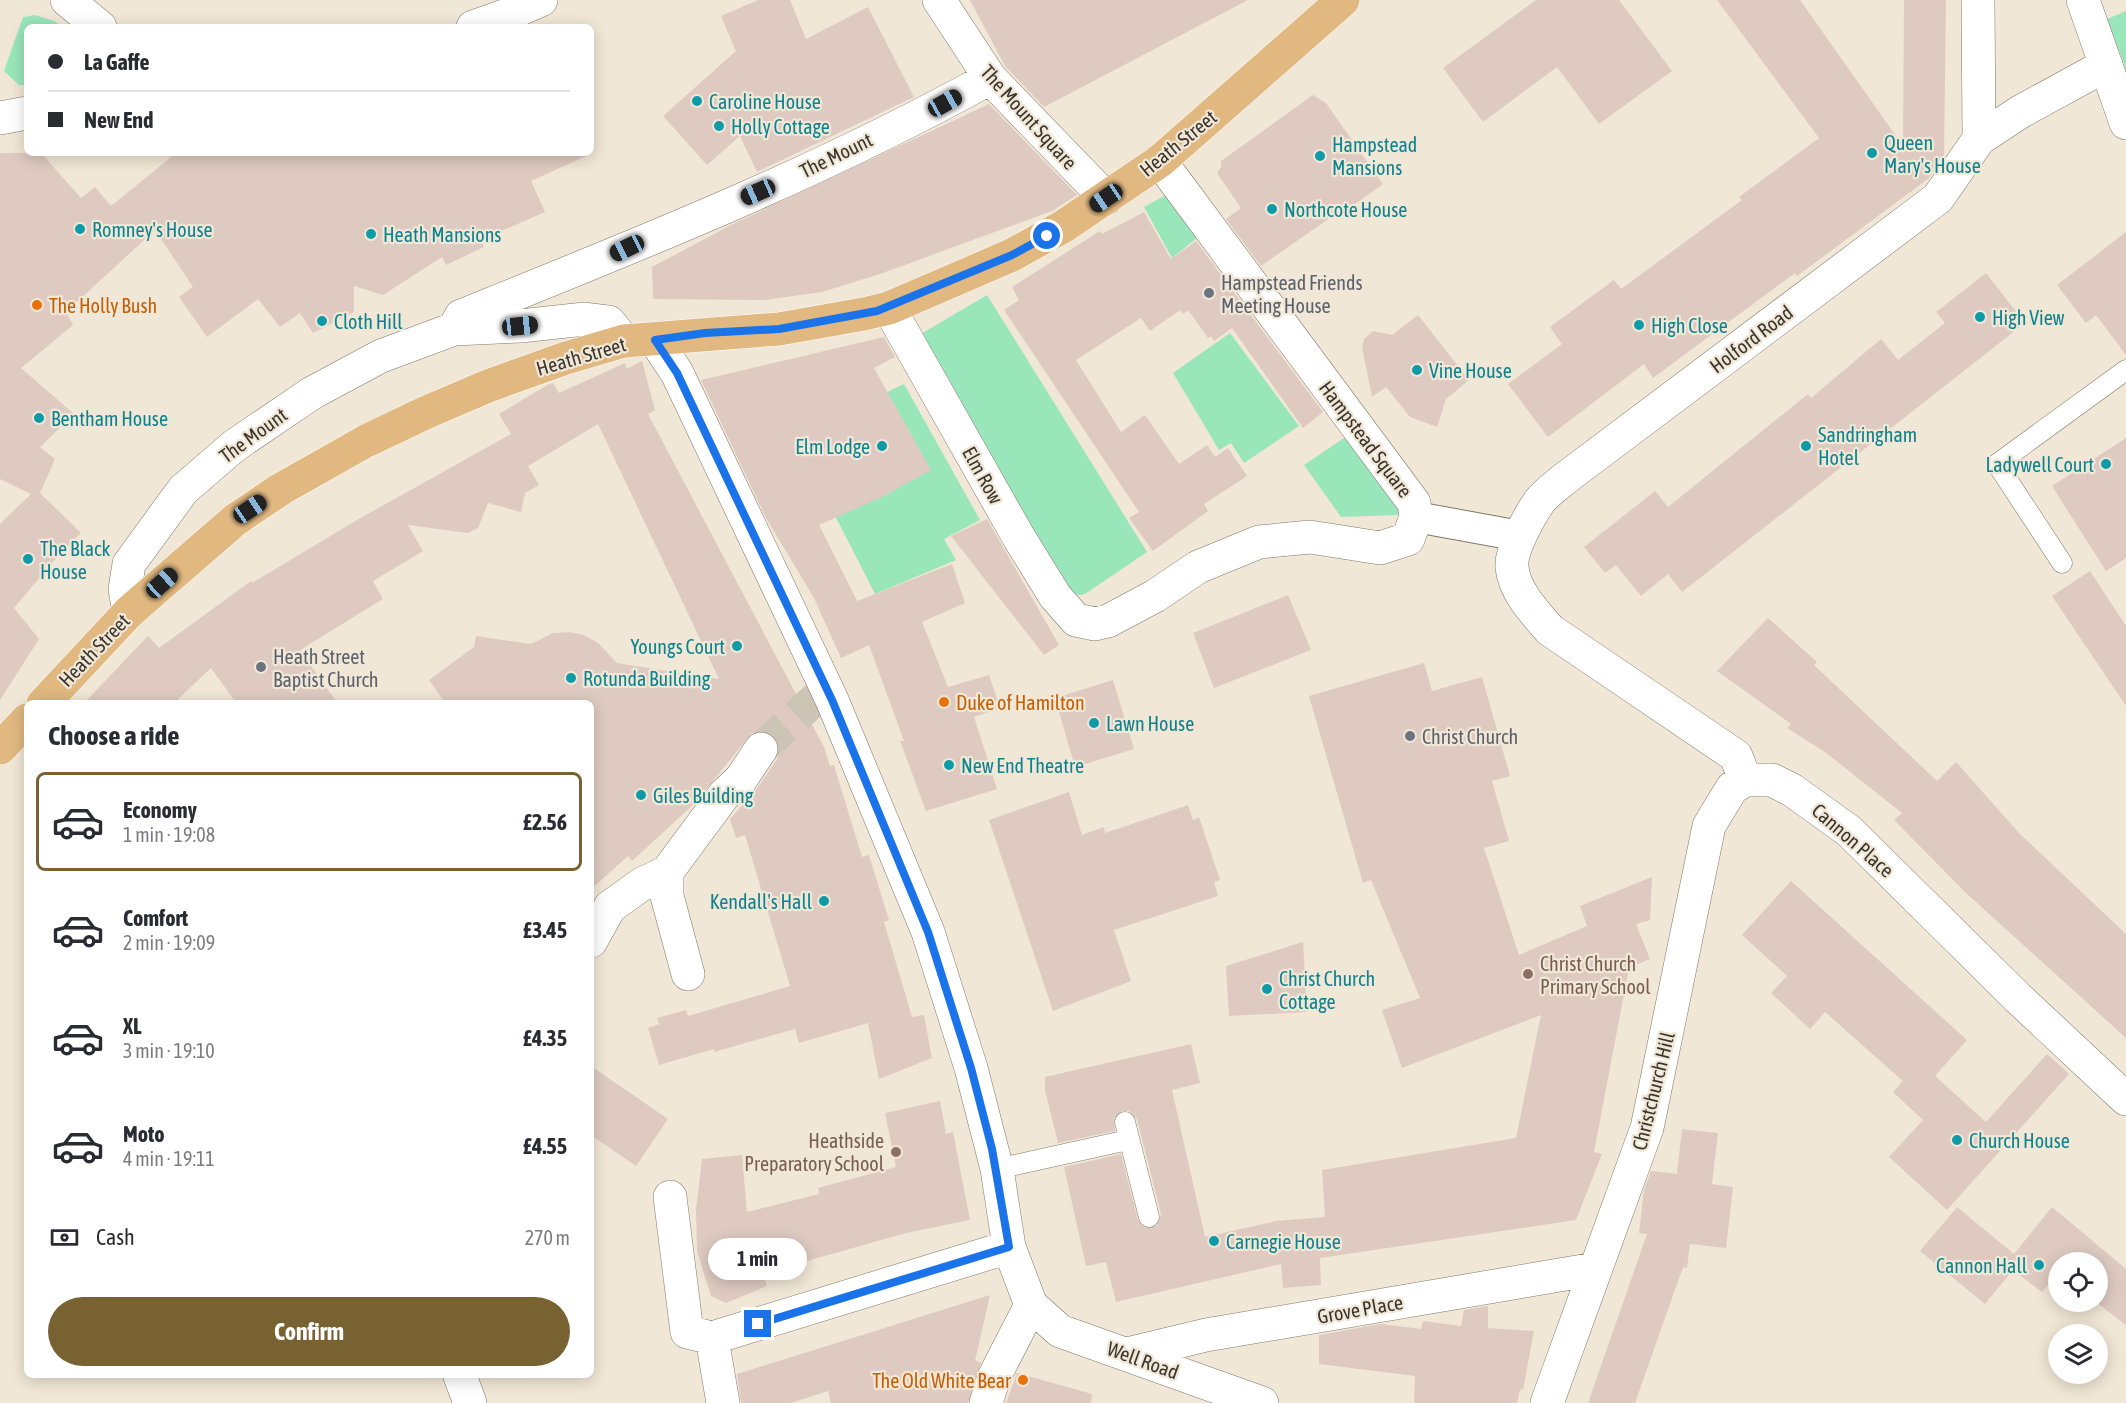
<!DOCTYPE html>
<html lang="en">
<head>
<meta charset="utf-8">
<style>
	body { margin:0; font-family:"Asap Condensed",sans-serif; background:#f7f7f7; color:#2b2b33; height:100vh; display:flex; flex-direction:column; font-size:22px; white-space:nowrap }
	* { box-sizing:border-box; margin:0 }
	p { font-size:20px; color:#7c7c81 }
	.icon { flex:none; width:33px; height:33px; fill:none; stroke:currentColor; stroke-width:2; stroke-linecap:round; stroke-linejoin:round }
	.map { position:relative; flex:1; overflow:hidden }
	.sheet { position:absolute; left:24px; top:700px; width:570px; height:678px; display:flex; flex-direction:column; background:#fff; border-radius:9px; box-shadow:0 3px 15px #0003 }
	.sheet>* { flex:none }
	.guide { position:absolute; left:24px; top:24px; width:570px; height:132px; border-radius:9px; box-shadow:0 3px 15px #0003; display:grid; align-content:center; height:132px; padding:0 24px; background:#fff }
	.tools { position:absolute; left:2048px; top:1252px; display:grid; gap:12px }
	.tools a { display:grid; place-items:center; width:60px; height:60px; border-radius:50%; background:#fff; box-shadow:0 3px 15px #0003; font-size:30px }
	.end { position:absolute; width:27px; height:27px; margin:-14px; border:8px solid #1a73e8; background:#fff; box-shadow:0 0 0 3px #fff }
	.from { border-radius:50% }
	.bubble { position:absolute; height:42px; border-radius:21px; background:#fff; box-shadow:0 3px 15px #0003; font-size:20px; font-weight:700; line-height:42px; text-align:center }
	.car { position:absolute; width:18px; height:36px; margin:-18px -9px; border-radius:8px; box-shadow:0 0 4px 2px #0007; background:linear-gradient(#222 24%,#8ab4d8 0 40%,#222 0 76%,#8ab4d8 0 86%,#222 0) }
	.guide b { display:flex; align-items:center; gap:21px; height:57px; font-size:22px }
	.guide b+b { border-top:2px solid #e1e1e2 }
	.guide i { width:15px; height:15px; background:#2b2b33 }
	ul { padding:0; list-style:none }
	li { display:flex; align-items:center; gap:18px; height:99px; margin:0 12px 9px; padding:0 12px; border:3px solid transparent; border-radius:9px }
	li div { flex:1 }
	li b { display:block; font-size:22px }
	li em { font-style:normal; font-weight:700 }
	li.current { border-color:#796232 }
	li>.icon { width:54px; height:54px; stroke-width:1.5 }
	h2 { padding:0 24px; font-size:27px; line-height:72px }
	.pay { display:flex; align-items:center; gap:15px; height:66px; padding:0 24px; font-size:22px }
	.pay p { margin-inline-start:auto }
	.action { display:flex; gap:12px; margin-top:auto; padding:12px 24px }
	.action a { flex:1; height:69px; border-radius:36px; background:#796232; color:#fff; font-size:24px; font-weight:700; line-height:69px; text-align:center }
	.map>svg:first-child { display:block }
</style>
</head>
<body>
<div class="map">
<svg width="2126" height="1403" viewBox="0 0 2126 1403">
	<rect width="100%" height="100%" fill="#f1e7d6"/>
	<path fill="#9ae6bb" d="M 2126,11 L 2126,69 L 2107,19 Z
		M 35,15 L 54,21 L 63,27 L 27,27 L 27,85 L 19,85 L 4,71 L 23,17 Z
		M 1173,191 L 1202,234 L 1172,258 L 1144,207 Z
		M 987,295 L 1147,552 L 1085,594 L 1080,595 L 1070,593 L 914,338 Z
		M 1230,333 L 1299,426 L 1244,463 L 1231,443 L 1219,450 L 1173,373 Z
		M 904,384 L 980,520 L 944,539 L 956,560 L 875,594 L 822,490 L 877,499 L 930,470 L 887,392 Z
		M 1347,436 L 1400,511 L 1397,515 L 1341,517 L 1304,465 Z"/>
	<path fill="#decac1" d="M 758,0 L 790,0 L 806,39 L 868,7 L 914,97 L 757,172 L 740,136 L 707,165 L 663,116 L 736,51 L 721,16 Z
		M 970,0 L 1248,0 L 1044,107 L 1005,66 Z
		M 1536,0 L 1619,0 L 1672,71 L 1599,124 L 1557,67 L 1483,122 L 1443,68 Z
		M 1717,0 L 1800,0 L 1903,146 L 1904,0 L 1946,0 L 1944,156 L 1928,179 L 1797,276 L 1795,273 L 1653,378 L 1644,364 L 1548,437 L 1508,384 L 1562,344 L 1550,327 L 1614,280 L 1621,289 L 1742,200 L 1739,197 L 1819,138 Z
		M 1313,95 L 1326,103 L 1383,184 L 1336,218 L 1334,215 L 1261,266 L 1226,219 L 1241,208 L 1217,173 L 1221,167 L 1221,161 Z
		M 989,104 L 1077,195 L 1052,211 L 880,274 L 822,292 L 764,300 L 653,299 L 652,267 L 735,223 Z
		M 0,153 L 41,153 L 81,198 L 95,187 L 111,206 L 176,153 L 593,153 L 531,181 L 545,212 L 481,240 L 484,247 L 446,265 L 442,257 L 383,295 L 354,286 L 354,312 L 313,333 L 300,313 L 280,327 L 258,299 L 207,337 L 179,297 L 193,287 L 155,230 L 66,312 L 73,325 L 21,368 L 74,414 L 40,447 L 55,459 L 40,493 L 81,533 L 58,556 L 14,608 L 39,639 L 0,700 L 0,524 L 31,494 L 0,479 Z
		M 1144,212 L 1171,259 L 1196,241 L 1323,412 L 1303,428 L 1232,328 L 1214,341 L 1211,336 L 1208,338 L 1188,310 L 1183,314 L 1180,310 L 1150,331 L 1141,318 L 1076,360 L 1121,432 L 1145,415 L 1179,464 L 1207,445 L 1215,457 L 1228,448 L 1247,476 L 1204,504 L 1208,511 L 1153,551 L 1129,518 L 1139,512 L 1004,310 L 1019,300 L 1012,287 L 1100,231 L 1102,234 Z
		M 2126,232 L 2126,355 L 2096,315 L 2086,323 L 2057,285 Z
		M 1986,273 L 2025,323 L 1682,592 L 1668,574 L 1641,596 L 1616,565 L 1605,573 L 1584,547 L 1655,491 L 1668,507 L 1808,394 L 1811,398 L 1881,339 L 1898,360 L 1945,323 L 1936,312 Z
		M 1418,315 L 1469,380 L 1446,399 L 1437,427 L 1410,417 L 1386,387 L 1372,397 L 1362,347 L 1364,339 L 1373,331 L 1392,335 Z
		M 884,337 L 895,357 L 874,368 L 931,470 L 884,496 L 819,525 L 857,601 L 952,564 L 965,603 L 922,622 L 948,687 L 989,675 L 1000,708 L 974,717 L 997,789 L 926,811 L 900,741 L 904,741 L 869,645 L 841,658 L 814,598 L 766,518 L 701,380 Z
		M 642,361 L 655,410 L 648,414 L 824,747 L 830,766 L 834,765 L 862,857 L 869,855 L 889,920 L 884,922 L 912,1017 L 924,1015 L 932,1058 L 879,1079 L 868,1023 L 799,1043 L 795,1029 L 714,1052 L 714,1049 L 659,1065 L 648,1028 L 659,1024 L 657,1018 L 686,1010 L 688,1016 L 790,986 L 745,835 L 736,838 L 730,819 L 756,790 L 777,759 L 780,750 L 777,740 L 772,734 L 762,730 L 752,733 L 694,804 L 632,861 L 628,856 L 591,889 L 591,704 L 446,704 L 429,680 L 474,647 L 476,636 L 531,644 L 553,633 L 569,632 L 584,635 L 598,643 L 617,663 L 719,679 L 598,424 L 528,466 L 539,485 L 525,493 L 521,512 L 488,503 L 478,528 L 468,533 L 408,525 L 423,551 L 373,581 L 383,599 L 300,650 L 338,704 L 237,704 L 211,668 L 173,704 L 83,704 L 148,636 L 159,648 L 251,581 L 252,583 L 357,520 L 511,434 L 499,414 L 549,384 L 553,383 L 559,393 L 625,363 L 627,369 Z
		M 2126,438 L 2126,558 L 2106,571 L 2052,486 Z
		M 987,519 L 1059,645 L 1044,655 L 951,536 Z
		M 2090,571 L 2126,626 L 2126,706 L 2052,596 Z
		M 1288,595 L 1311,650 L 1214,688 L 1193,633 Z
		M 1768,618 L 1817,662 L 1814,665 L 1937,781 L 1956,762 L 2019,833 L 2126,934 L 2126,1038 L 1966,893 L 1894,820 L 1902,813 L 1825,752 L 1787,728 L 1791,724 L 1717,671 Z
		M 1424,663 L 1432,691 L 1482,677 L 1510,776 L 1492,781 L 1509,841 L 1484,848 L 1519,955 L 1587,926 L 1580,906 L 1652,877 L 1650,920 L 1636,924 L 1650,959 L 1629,968 L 1594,1152 L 1602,1154 L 1576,1220 L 1320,1258 L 1321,1285 L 1283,1288 L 1281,1264 L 1116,1302 L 1106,1262 L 1086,1266 L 1064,1167 L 1121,1154 L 1138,1220 L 1145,1228 L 1157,1226 L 1161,1214 L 1137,1119 L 1129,1111 L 1122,1111 L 1114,1118 L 1115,1131 L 1058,1143 L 1045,1090 L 1045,1077 L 1191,1044 L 1200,1083 L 1172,1090 L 1205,1237 L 1276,1221 L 1325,1217 L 1322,1170 L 1516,1138 L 1541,1015 L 1402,1068 L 1382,1010 L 1420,998 L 1371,880 L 1363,883 L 1309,696 Z
		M 1113,680 L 1134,749 L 1075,767 L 1055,698 Z
		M 1069,792 L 1082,835 L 1104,827 L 1105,833 L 1188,805 L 1193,820 L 1199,817 L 1220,880 L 1214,882 L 1218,896 L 1114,930 L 1131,981 L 1053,1011 L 989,820 Z
		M 1791,881 L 1967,1040 L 1935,1076 L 1986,1122 L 2047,1054 L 2069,1074 L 1947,1210 L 1889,1157 L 1923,1120 L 1893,1092 L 1903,1081 L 1825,1012 L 1810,1029 L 1771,993 L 1787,976 L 1742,935 Z
		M 1303,942 L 1307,1012 L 1229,1016 L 1226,966 Z
		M 591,1066 L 668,1119 L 636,1166 L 591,1135 Z
		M 940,1101 L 946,1134 L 953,1132 L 970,1220 L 906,1233 L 793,1265 L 764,1278 L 767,1286 L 726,1303 L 711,1296 L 697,1251 L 696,1210 L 702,1159 L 742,1155 L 747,1212 L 819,1194 L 818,1188 L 896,1167 L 885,1113 Z
		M 1682,1129 L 1718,1133 L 1712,1184 L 1733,1187 L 1726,1248 L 1690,1244 L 1687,1268 L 1683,1267 L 1635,1403 L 1588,1403 L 1647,1234 L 1639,1233 L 1644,1190 L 1651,1171 L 1677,1174 Z
		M 1957,1207 L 2014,1254 L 2052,1207 L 2126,1269 L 2126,1325 L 2096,1302 L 2097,1263 L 2058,1263 L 2058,1273 L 2042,1292 L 2013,1270 L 1985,1304 L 1920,1251 Z
		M 990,1295 L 975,1361 L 981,1362 L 968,1403 L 831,1403 L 828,1391 L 791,1403 L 741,1403 L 737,1374 Z
		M 1488,1306 L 1488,1328 L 1534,1331 L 1523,1390 L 1520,1389 L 1517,1403 L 1414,1403 L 1415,1376 L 1319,1364 L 1319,1335 L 1381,1324 L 1421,1329 L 1423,1321 L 1461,1326 L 1464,1310 Z
		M 1017,1373 L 1092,1394 L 1091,1403 L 1006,1403 Z"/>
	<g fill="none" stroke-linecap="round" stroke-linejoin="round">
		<path stroke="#ccc4b5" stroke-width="33" stroke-dasharray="33 16" stroke-linecap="butt" d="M 761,749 L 826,689"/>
		<defs>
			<path id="service" d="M 2062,563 L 1997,464 L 2126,370
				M 1125,1122 L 1149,1217
				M 997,1169 L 1128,1140"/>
			<path id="pedestrian" d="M 1416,517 L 1520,536"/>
			<path id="minor" d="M 67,0 L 100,27
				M 939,0 L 990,78 L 1106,198
				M 1978,0 L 1979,139 L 2020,112 L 2106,65
				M 473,27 L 507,15 L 541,0
				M 0,118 L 27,113
				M 1979,139 L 1938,198 L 1563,480 C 1555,487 1545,494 1539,502 C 1530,515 1510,551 1512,567 C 1514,591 1535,613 1550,630 L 1736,756 L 1745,780 L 1772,780 L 1792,790 L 1849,831 L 2018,998 L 2126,1099
				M 889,308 L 1018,536 L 1055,596 L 1076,620 L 1095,624 L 1108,621 L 1155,596 L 1198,567 L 1259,542 L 1310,537 L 1380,548 L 1408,539 L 1416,517 L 1414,503 L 1160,161
				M 454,329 L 461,316 C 640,244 821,172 990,78
				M 655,340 L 677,373 L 832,700 L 928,932 L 971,1068 L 997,1169 L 1009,1247 L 1031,1305 L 1060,1331 L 1262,1403
				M 129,612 L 125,589 L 129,564 L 183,490 L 234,446 L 312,393 L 381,356 L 454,329 L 520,326 L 585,319 L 609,322 L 624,341
				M 591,941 L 610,907 L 642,884 L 667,872
				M 688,974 L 667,896 L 667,872 L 724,795 L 741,779 L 761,749
				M 670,1197 L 687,1332 L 712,1338 L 723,1403
				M 712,1338 L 1009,1247
				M 1127,1354 L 1206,1335 L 1595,1269
				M 460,1376 L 470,1403
				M 986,1403 L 994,1377 L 1031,1305
				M 1547,1403 L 1647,1128 L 1709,826 L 1732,788 L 1745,780"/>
			<path id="tertiary" d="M 2083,0 L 2126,123"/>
			<path id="primary" d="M 43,704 L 129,612 L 235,520 L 281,489 L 366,441 L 427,412 L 488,386 L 566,358 L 624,341 L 779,329 L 864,314 L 889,308 L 1012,255 L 1064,226 L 1160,161 L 1343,0
				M 0,748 L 27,720"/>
		</defs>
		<use href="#service" stroke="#817869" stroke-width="21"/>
		<use href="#pedestrian" stroke="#817869" stroke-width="32"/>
		<use href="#minor" stroke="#817869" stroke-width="34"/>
		<use href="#tertiary" stroke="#817869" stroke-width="34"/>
		<use href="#primary" stroke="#fff" stroke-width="34"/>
		<use href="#service" stroke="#fff" stroke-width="20"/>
		<use href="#pedestrian" stroke="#fff" stroke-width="30"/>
		<use href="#minor" stroke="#fff" stroke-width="33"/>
		<use href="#tertiary" stroke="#fff" stroke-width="33"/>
		<use href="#primary" stroke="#e0b880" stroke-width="33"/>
	</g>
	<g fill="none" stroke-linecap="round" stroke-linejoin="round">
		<path stroke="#1a73e8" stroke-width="8" d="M 758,1324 L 1009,1247 L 992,1149 L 971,1068 L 928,932 L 832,700 L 677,373 L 655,340 L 705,333 L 779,329 L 877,311 L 1012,255 L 1047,236"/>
	</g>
	<g fill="#0f9aa8" stroke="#f1e7d6" stroke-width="2">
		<circle cx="697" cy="101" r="6"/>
		<circle cx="719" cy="126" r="6"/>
		<circle cx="1872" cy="153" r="6"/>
		<circle cx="1320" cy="156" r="6"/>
		<circle cx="1272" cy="209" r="6"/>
		<circle cx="80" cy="229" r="6"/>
		<circle cx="371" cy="234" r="6"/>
		<circle cx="1980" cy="317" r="6"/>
		<circle cx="322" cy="321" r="6"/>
		<circle cx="1639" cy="325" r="6"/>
		<circle cx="1417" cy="370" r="6"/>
		<circle cx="39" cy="418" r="6"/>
		<circle cx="882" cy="446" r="6"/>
		<circle cx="1806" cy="446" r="6"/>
		<circle cx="2106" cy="464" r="6"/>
		<circle cx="28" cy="559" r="6"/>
		<circle cx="737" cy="646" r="6"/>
		<circle cx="571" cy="678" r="6"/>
		<circle cx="1094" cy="723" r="6"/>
		<circle cx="949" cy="765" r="6"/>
		<circle cx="641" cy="795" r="6"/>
		<circle cx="824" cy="901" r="6"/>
		<circle cx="1267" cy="989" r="6"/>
		<circle cx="1957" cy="1140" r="6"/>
		<circle cx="1214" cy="1241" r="6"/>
		<circle cx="2039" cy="1265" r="6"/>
	</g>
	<g fill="#6b7280" stroke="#f1e7d6" stroke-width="2">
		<circle cx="1209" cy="293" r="6"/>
		<circle cx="261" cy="667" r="6"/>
		<circle cx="1410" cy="736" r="6"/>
	</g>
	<g fill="#e8710a" stroke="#f1e7d6" stroke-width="2">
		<circle cx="37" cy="305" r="6"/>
		<circle cx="944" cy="702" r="6"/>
		<circle cx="1023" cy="1380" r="6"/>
	</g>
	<g fill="#8d6e63" stroke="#f1e7d6" stroke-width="2">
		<circle cx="1528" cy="974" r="6"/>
		<circle cx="896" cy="1152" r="6"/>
	</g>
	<g text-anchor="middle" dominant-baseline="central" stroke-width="4.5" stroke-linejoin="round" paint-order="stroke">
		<g font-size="20" fill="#0d838f" stroke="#f1e7d6" text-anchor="start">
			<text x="709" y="101">Caroline House</text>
			<text x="731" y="126">Holly Cottage</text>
			<text x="1884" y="142">Queen<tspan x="1884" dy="23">Mary's House</tspan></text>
			<text x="1332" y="144">Hampstead<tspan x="1332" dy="23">Mansions</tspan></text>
			<text x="1284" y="209">Northcote House</text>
			<text x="92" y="229">Romney's House</text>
			<text x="383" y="234">Heath Mansions</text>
			<text x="1992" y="317">High View</text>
			<text x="334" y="321">Cloth Hill</text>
			<text x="1651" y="325">High Close</text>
			<text x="1429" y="370">Vine House</text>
			<text x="51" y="418">Bentham House</text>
			<text x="1818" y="434">Sandringham<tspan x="1818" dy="23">Hotel</tspan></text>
			<text x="870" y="446" text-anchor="end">Elm Lodge</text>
			<text x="2094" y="464" text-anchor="end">Ladywell Court</text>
			<text x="40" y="548">The Black<tspan x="40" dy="23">House</tspan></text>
			<text x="725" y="646" text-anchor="end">Youngs Court</text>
			<text x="583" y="678">Rotunda Building</text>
			<text x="1106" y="723">Lawn House</text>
			<text x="961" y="765">New End Theatre</text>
			<text x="653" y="795">Giles Building</text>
			<text x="812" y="901" text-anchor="end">Kendall's Hall</text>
			<text x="1279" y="978">Christ Church<tspan x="1279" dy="23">Cottage</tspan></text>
			<text x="1969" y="1140">Church House</text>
			<text x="1226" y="1241">Carnegie House</text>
			<text x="2027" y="1265" text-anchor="end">Cannon Hall</text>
		</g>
		<g font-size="20" fill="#3a362f" stroke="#f1e7d6">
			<text transform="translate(1029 117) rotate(48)">The Mount Square</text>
			<text transform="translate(1178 143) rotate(-39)">Heath Street</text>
			<text transform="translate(836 155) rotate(-26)">The Mount</text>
			<text transform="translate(1751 339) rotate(-37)">Holford Road</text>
			<text transform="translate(581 356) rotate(-16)">Heath Street</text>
			<text transform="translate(253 435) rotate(-36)">The Mount</text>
			<text transform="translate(1366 439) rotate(53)">Hampstead Square</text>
			<text transform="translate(983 475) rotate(61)">Elm Row</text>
			<text transform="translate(94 650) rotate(-46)">Heath Street</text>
			<text transform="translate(1853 840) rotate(41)">Cannon Place</text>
			<text transform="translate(1653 1091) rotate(-76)">Christchurch Hill</text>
			<text transform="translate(1360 1309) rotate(-10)">Grove Place</text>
			<text transform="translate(1143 1360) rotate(20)">Well Road</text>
		</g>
		<g font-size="20" fill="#5b616d" stroke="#f1e7d6" text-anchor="start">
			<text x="1221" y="282">Hampstead Friends<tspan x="1221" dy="23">Meeting House</tspan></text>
			<text x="273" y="656">Heath Street<tspan x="273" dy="23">Baptist Church</tspan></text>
			<text x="1422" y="736">Christ Church</text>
		</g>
		<g font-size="20" fill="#c56008" stroke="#f1e7d6" text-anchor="start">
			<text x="49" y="305">The Holly Bush</text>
			<text x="956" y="702">Duke of Hamilton</text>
			<text x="1011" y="1380" text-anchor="end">The Old White Bear</text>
		</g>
		<g font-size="20" fill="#785e54" stroke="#f1e7d6" text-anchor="start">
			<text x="1540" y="963">Christ Church<tspan x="1540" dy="23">Primary School</tspan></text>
			<text x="884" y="1140" text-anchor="end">Heathside<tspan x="884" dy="23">Preparatory School</tspan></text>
		</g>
	</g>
</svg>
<div class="tools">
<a><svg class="icon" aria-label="locate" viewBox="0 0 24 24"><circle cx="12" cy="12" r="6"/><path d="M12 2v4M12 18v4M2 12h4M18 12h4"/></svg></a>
<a><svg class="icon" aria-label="layers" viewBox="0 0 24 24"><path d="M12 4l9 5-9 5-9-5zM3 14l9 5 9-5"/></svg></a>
</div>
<i class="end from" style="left:1047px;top:236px"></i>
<i class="end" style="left:758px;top:1324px"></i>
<div class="bubble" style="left:708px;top:1238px;width:99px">1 min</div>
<i class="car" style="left:945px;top:103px;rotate:61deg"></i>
<i class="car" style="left:758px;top:192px;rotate:246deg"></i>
<i class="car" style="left:1106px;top:198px;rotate:236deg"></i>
<i class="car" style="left:627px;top:248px;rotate:244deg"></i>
<i class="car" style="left:520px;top:326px;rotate:84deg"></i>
<i class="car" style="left:250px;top:509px;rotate:56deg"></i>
<i class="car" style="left:162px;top:583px;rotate:48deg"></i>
<div class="guide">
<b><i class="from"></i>La Gaffe</b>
<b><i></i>New End</b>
</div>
<section class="sheet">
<h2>Choose a ride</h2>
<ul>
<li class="current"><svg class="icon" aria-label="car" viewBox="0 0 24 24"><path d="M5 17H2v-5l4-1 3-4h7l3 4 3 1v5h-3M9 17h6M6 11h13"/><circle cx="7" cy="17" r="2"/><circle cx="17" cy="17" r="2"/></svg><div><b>Economy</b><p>1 min · 19:08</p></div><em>£2.56</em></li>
<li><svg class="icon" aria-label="car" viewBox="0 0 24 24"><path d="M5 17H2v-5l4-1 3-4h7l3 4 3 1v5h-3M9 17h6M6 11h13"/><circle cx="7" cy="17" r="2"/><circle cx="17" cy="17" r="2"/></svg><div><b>Comfort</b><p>2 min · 19:09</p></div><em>£3.45</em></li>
<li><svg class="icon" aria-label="car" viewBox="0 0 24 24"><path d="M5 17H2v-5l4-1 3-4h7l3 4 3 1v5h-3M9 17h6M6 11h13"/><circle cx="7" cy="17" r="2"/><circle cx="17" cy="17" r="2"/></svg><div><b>XL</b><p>3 min · 19:10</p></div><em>£4.35</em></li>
<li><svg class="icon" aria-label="car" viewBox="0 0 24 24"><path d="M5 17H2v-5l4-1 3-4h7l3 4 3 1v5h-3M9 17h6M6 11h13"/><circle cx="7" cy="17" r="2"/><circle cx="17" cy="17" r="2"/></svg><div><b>Moto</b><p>4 min · 19:11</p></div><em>£4.55</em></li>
</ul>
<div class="pay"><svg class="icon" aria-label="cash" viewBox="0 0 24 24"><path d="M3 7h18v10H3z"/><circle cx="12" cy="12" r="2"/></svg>Cash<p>270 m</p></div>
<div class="action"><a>Confirm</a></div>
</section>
</div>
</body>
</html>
